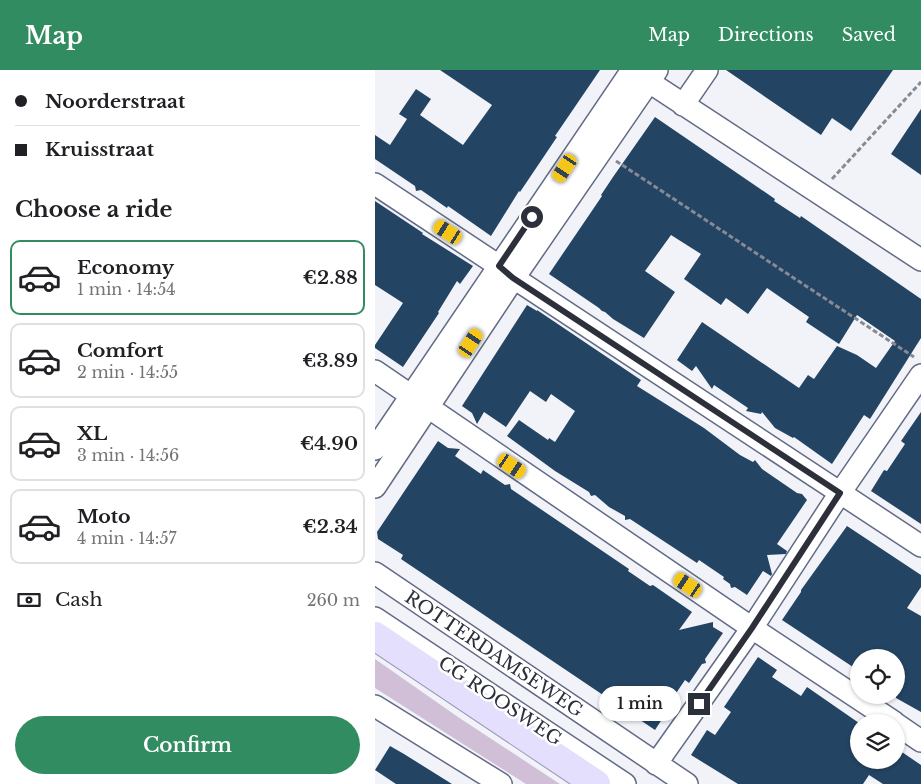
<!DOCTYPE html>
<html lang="en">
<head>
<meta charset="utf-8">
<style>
	body { margin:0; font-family:"Libre Baskerville",serif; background:#f6f6f6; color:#202124; height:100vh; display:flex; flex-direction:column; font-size:19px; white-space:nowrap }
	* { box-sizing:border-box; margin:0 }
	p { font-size:16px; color:#757577 }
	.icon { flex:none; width:28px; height:28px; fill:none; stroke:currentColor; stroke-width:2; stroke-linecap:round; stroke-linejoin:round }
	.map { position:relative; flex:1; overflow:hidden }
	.drawer { display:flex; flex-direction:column; background:#fff; width:375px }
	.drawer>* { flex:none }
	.banner { display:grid; align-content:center; height:110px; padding:0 15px; background:#fff }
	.buttons { position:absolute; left:475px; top:579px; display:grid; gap:10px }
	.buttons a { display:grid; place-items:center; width:55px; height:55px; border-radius:50%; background:#fff; box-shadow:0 1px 4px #0004; font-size:25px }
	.end { position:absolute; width:22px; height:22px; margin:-11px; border:6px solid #2c303b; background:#fff; box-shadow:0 0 0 2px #fff }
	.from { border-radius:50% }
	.bubble { position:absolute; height:35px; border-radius:18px; background:#fff; box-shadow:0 1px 4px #0004; font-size:16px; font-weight:600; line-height:35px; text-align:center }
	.car { position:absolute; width:15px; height:30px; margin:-15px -8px; border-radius:6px; box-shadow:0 0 4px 1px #0007; background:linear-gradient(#f5c518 24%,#345 0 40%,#f5c518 0 76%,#345 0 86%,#f5c518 0) }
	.banner b { display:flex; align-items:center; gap:18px; height:48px; font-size:19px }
	.banner b+b { border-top:1px solid #e0e0e0 }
	.banner i { width:12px; height:12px; background:#202124 }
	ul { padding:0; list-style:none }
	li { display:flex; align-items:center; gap:15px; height:75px; margin:0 10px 8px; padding:0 5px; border:2px solid #e0e0e0; border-radius:10px }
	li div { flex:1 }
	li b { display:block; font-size:19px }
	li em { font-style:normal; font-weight:600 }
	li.current { border-color:#328c61 }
	li>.icon { width:45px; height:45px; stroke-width:1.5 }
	h2 { padding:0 15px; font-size:22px; line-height:60px }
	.pay { display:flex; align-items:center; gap:12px; height:55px; padding:0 15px; font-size:19px }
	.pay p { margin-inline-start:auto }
	.primary-button { display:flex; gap:10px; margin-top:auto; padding:10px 15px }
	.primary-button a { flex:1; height:58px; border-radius:30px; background:#328c61; color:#fff; font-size:20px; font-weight:600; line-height:58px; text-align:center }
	header { display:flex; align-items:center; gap:30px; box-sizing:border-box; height:70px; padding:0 25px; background:#328c61; color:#fff }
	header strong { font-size:24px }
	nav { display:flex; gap:28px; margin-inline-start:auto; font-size:18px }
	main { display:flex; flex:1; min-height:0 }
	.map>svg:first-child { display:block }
</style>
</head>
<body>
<header>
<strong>Map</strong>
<nav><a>Map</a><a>Directions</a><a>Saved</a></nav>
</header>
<main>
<section class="drawer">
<div class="banner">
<b><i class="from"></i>Noorderstraat</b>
<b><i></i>Kruisstraat</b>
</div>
<h2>Choose a ride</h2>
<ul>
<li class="current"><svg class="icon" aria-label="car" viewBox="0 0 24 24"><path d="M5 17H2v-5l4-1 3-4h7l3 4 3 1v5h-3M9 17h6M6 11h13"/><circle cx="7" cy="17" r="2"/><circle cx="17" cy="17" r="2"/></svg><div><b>Economy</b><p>1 min · 14:54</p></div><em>€2.88</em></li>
<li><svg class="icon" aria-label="car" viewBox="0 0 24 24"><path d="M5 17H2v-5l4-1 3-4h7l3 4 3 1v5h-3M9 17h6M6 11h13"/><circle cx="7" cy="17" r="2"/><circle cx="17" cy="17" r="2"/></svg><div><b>Comfort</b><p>2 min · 14:55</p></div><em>€3.89</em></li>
<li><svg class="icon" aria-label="car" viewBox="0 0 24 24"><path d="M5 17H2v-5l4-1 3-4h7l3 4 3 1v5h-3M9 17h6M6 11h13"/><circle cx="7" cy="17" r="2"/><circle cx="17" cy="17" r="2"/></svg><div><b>XL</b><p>3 min · 14:56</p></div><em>€4.90</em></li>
<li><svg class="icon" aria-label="car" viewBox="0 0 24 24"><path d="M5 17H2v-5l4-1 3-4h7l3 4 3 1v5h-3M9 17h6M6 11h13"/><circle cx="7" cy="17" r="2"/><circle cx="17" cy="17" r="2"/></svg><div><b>Moto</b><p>4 min · 14:57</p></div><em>€2.34</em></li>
</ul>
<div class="pay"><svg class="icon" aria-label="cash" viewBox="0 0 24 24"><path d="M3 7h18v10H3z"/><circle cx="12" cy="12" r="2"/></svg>Cash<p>260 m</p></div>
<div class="primary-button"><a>Confirm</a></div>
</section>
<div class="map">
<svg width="546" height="714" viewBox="0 0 546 714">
	<rect width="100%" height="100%" fill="#f1f3f9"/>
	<path fill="#d1bfd8" d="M 0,589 L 83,647 L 185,714 L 151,714 L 0,618 Z"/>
	<path fill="#244463" d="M 65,0 L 225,0 L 180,66 L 182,67 L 145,122 L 144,121 L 116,166 L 73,136 L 72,138 L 46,120 L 41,121 L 40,116 L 0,89 L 0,65 L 15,75 L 32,49 L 24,44 L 41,19 L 56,29 L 45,45 L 88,75 L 117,35 Z
		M 351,0 L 518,0 L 476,61 L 457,48 L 446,65 Z
		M 546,39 L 546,105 L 516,84 Z
		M 280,47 L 400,129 L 399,131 L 425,148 L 426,146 L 546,229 L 546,268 L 495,349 L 489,345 L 457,394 L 419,367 L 418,368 L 400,358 L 387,342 L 386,344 L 371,341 L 373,338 L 339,315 L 337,319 L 321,296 L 317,301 L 302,290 L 327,252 L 424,318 L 433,305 L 439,309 L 462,276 L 482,285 L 501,298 L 520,271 L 488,249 L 482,245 L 464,274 L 431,252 L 434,247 L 392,218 L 373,244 L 351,228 L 346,235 L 309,209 L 326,184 L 296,165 L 270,201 L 300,222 L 269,268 L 238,249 L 230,242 L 227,241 L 224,238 L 174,204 L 227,126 L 226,125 L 238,107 Z
		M 0,131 L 48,163 L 47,164 L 98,196 L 85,214 L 82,211 L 63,242 L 64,243 L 28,297 L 0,278 L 0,275 L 28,233 L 0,215 Z
		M 152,235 L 162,241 L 162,240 L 266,310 L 262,316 L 329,358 L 365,385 L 378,392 L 380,390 L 387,399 L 422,423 L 427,424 L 432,430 L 402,474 L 412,481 L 411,484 L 392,485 L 397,504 L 396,506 L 388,501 L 372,525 L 360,517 L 356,518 L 355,514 L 348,509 L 349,507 L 324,490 L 322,493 L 255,449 L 250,450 L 250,446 L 234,437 L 220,425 L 216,426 L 214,422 L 180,401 L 132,366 L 144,350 L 173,370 L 174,368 L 180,372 L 200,341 L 176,324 L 171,332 L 155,321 L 131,357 L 109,342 L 102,354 L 97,343 L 87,336 Z
		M 546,342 L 546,454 L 496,421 L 509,400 L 512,401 L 530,374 L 526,371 Z
		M 63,371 L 73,378 L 85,379 L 80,386 L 106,404 L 108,400 L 130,415 L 135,414 L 136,419 L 254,499 L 253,501 L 275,516 L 278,515 L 317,542 L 304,560 L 338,552 L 338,557 L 348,563 L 330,589 L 331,593 L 327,594 L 314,613 L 310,610 L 291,638 L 293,640 L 280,660 L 26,489 L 28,485 L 3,469 L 2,462 Z
		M 472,456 L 546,505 L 546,517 L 532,538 L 546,546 L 546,642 L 521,628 L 521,588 L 484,588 L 484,601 L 407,550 L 426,522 L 426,520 Z
		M 383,587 L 402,600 L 397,607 L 426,626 L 432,617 L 484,653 L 484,690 L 521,690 L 521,678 L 546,695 L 546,714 L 508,714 L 494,705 L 488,714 L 363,714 L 316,685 L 332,660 L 340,665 L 356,642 L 349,637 Z
		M 15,676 L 29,684 L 77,714 L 21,714 L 0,700 Z"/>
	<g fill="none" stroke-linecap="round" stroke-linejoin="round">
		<defs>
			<path id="minor" d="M 262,4 L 546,190
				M 308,35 L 332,0
				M 0,114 L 124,196 L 139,208 L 546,476
				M 0,301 L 377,558 L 519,652
				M 0,379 L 257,0
				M 0,417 L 139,208 L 282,0
				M 0,503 L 312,714
				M 0,548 L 250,714
				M 0,636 L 126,714
				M 521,654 L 546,671
				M 281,694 L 377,558 L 465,423 L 546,305"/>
			<path id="major" d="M 0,566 L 221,714"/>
		</defs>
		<use href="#minor" stroke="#626b85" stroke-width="24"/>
		<use href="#major" stroke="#9893b8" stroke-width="30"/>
		<path stroke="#878a93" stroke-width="3" stroke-dasharray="5 2.5" stroke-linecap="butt" d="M 241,91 L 539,287
			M 457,109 L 546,12"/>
		<use href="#minor" stroke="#fff" stroke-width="21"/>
		<use href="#major" stroke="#e4dffd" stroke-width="28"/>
	</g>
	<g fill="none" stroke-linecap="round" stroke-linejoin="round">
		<path stroke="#2c303b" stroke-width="6" d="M 157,147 L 124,196 L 138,208 L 465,423 L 377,558 L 324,634"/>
	</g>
	<g text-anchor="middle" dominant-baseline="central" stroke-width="5" stroke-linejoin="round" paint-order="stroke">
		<g font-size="18" fill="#2c303b" stroke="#fff">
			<text transform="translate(119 584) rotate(34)">ROTTERDAMSEWEG</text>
			<text transform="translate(125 631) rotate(34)">CG ROOSWEG</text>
		</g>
	</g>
</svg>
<div class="buttons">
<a><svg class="icon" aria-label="locate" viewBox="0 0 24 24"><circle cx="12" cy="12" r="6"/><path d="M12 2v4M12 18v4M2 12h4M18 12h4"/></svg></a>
<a><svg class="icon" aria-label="layers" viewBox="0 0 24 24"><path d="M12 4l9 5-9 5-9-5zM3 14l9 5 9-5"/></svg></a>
</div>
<i class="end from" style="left:157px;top:147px"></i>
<i class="end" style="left:324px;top:634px"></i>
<div class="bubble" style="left:224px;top:616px;width:82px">1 min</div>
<i class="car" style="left:190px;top:98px;rotate:214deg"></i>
<i class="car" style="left:73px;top:162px;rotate:303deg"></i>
<i class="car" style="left:96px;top:273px;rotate:33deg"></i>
<i class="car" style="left:137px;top:396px;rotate:124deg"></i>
<i class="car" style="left:313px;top:515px;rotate:304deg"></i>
</div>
</main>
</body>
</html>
